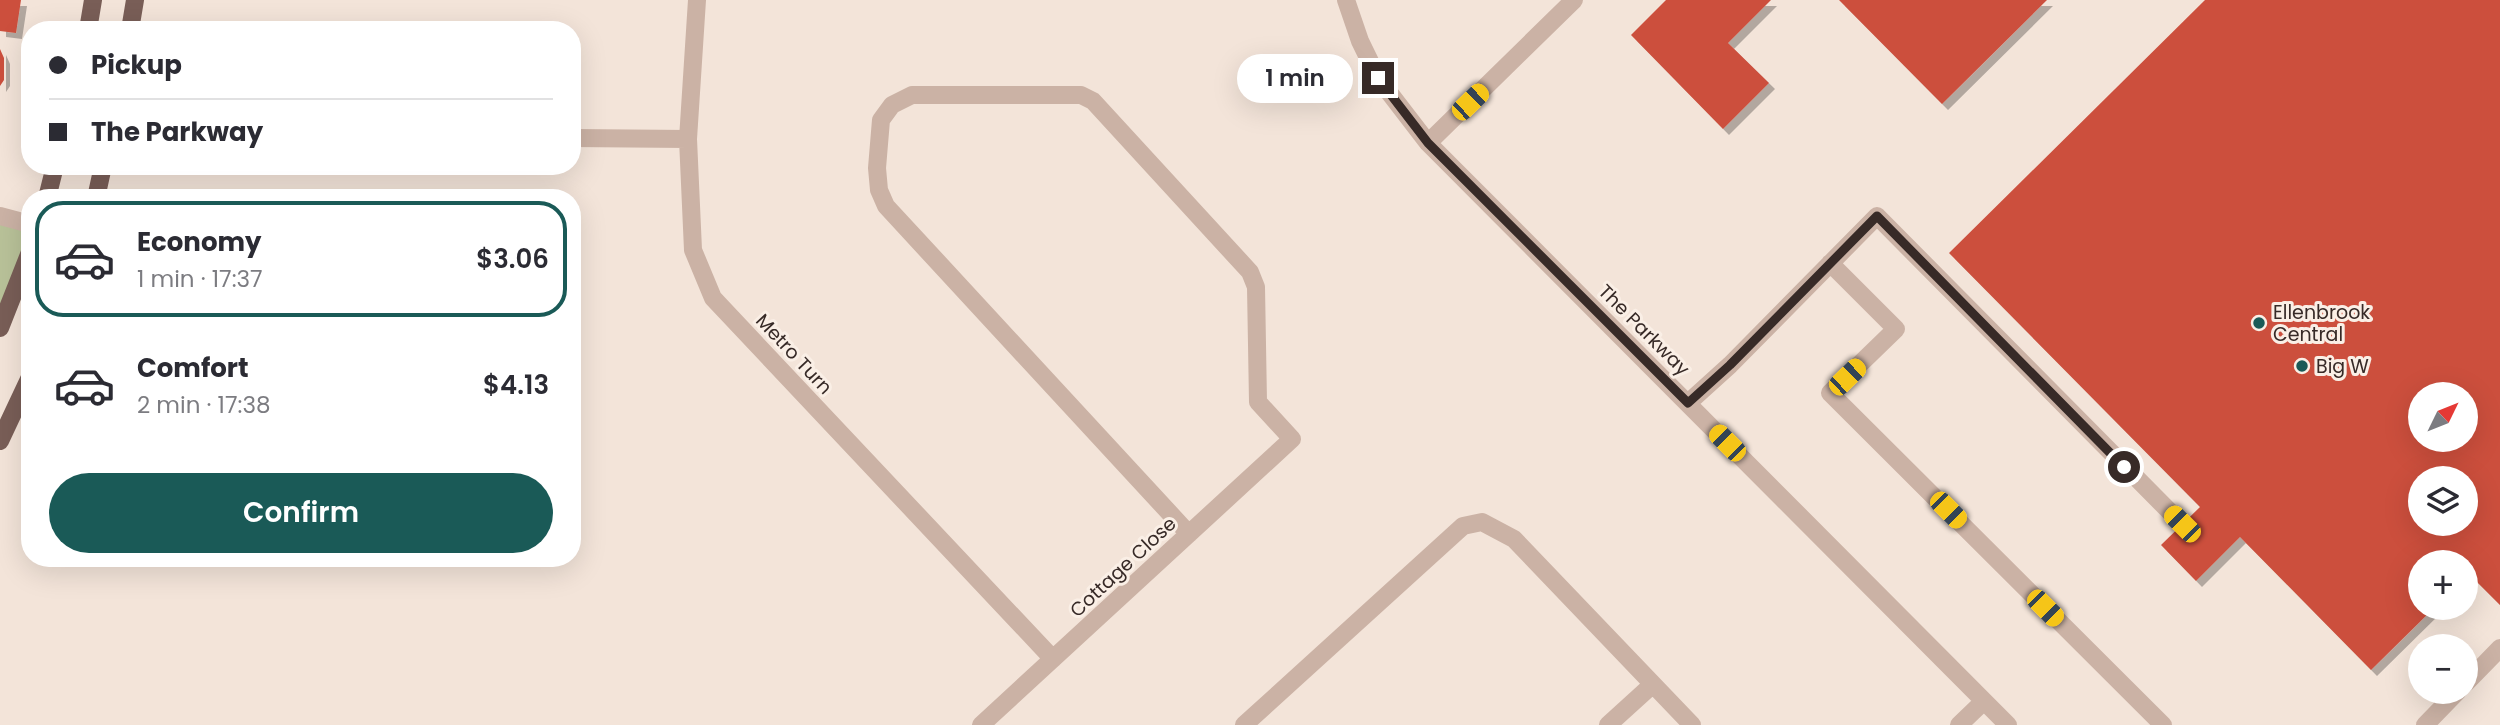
<!DOCTYPE html>
<html lang="en">
<head>
<meta charset="utf-8">
<style>
	body { margin:0; font-family:Poppins,sans-serif; background:#f2f2f3; color:#2b2b33; height:100vh; display:flex; flex-direction:column; font-size:26px; white-space:nowrap }
	* { box-sizing:border-box; margin:0 }
	p { font-size:23px; color:#7c7c81 }
	.icon { flex:none; width:38px; height:38px; fill:none; stroke:currentColor; stroke-width:2; stroke-linecap:round; stroke-linejoin:round }
	.map { position:relative; flex:1; overflow:hidden }
	.side { position:absolute; left:21px; top:189px; width:560px; height:378px; display:flex; flex-direction:column; background:#fff; border-radius:28px; box-shadow:0 7px 28px #0002 }
	.side>* { flex:none }
	.guide { position:absolute; left:21px; top:21px; width:560px; height:154px; border-radius:28px; box-shadow:0 7px 28px #0002; display:grid; align-content:center; height:154px; padding:0 28px; background:#fff }
	.needle { width:46px; rotate:47deg }
	.fabs { position:absolute; left:2408px; top:382px; display:grid; gap:14px }
	.fabs a { display:grid; place-items:center; width:70px; height:70px; border-radius:50%; background:#fff; box-shadow:0 7px 28px #0002; font-size:35px }
	.end { position:absolute; width:32px; height:32px; margin:-16px; border:9px solid #372a27; background:#fff; box-shadow:0 0 0 4px #fff }
	.from { border-radius:50% }
	.bubble { position:absolute; height:49px; border-radius:24px; background:#fff; box-shadow:0 7px 28px #0002; font-size:23px; font-weight:600; line-height:49px; text-align:center }
	.car { position:absolute; width:21px; height:42px; margin:-21px -10px; border-radius:9px; box-shadow:0 0 5px 2px #0007; background:linear-gradient(#f5c518 24%,#345 0 40%,#f5c518 0 76%,#345 0 86%,#f5c518 0) }
	.guide b { display:flex; align-items:center; gap:24px; height:66px; font-size:26px }
	.guide b+b { border-top:2px solid #e1e1e2 }
	.guide i { width:18px; height:18px; background:#2b2b33 }
	ul { padding:12px 0 0; list-style:none }
	li { display:flex; align-items:center; gap:21px; height:116px; margin:0 14px 10px; padding:0 14px; border:4px solid transparent; border-radius:28px }
	li div { flex:1 }
	li b { display:block; font-size:26px }
	li em { font-style:normal; font-weight:600 }
	li.active { border-color:#1a5a57 }
	li>.icon { width:63px; height:63px; stroke-width:1.5 }
	.cta { display:flex; gap:14px; margin-top:auto; padding:14px 28px }
	.cta a { flex:1; height:80px; border-radius:42px; background:#1a5a57; color:#fff; font-size:28px; font-weight:600; line-height:80px; text-align:center }
	.map>svg:first-child { display:block }
</style>
</head>
<body>
<div class="map">
<svg width="2500" height="725" viewBox="0 0 2500 725">
	<defs>
		<filter id="shadow"><feDropShadow dx="6" dy="6" stdDeviation="0" flood-color="#0004"/></filter>
	</defs>
	<rect width="100%" height="100%" fill="#f3e4d9"/>
	<path fill="#b9c299" d="M 0,216 L 30,224 L 30,252 L 0,328 Z"/>
	<path fill="#cc503e" fill-rule="evenodd" filter="url(#shadow)" d="M 0,0 L 21,0 L 16,33 L 0,31 Z
		M 1666,0 L 1771,0 L 1728,43 L 1769,83 L 1723,129 L 1631,35 Z
		M 1839,0 L 2047,0 L 1942,104 Z
		M 2205,0 L 2500,0 L 2500,605 L 2469,574 L 2466,577 L 2466,562 L 2420,562 L 2420,607 L 2435,607 L 2371,670 L 2240,537 L 2196,581 L 2161,545 L 2200,507 L 1949,253 ZM 2420,394 L 2466,394 L 2466,439 L 2420,439 ZM 2420,478 L 2466,478 L 2466,523 L 2420,523 Z
		M 0,49 L 4,58 L 4,80 L 0,86 Z"/>
	<g fill="none" stroke-linecap="round" stroke-linejoin="round">
		<path stroke="#cbb2a5" stroke-width="18" d="M 697,0 L 688,139 L 693,250 L 713,298 L 1053,659
			M 1346,0 L 1360,41 L 1378,78 L 1428,143 L 2008,725
			M 572,138 L 688,139
			M 1428,143 L 1574,0
			M 0,216 L 30,224
			M 1830,263 L 1896,329 L 1830,393 L 2163,725
			M 1688,403 L 1730,365 L 1877,216 L 2182,524
			M 2466,683 L 2500,648
			M 981,725 L 1292,439 L 1258,402 L 1256,287 L 1250,272 L 1093,101 L 1081,95 L 912,95 L 892,105 L 881,120 L 877,168 L 879,190 L 886,206 L 1189,534
			M 1244,725 L 1463,526 L 1482,522 L 1514,539 L 1692,725
			M 1608,725 L 1652,685
			M 1959,725 L 1984,701
			M 2425,725 L 2458,691"/>
		<path stroke="#795e57" stroke-width="18" d="M 88,30 L 93,0
			M 130,30 L 135,0
			M 47,198 L 55,166
			M 96,198 L 103,166
			M 0,328 L 30,252
			M 0,441 L 30,377"/>
	</g>
	<g fill="none" stroke-linecap="round" stroke-linejoin="round">
		<path stroke="#372a27" stroke-width="9" d="M 1378,78 L 1428,143 L 1688,403 L 1730,365 L 1877,216 L 2124,467"/>
	</g>
	<g fill="#1a5a57" stroke="#faefe6" stroke-width="2.5">
		<circle cx="2259" cy="323" r="7"/>
		<circle cx="2302" cy="366" r="7"/>
	</g>
	<g text-anchor="middle" dominant-baseline="central" stroke-width="6" stroke-linejoin="round" paint-order="stroke">
		<g font-size="19" fill="#372a27" stroke="#faefe6" text-anchor="start">
			<text x="2273" y="312">Ellenbrook<tspan x="2273" dy="22">Central</tspan></text>
			<text x="2316" y="366">Big W</text>
		</g>
		<g font-size="19" fill="#372a27" stroke="#faefe6">
			<text transform="translate(1644 330) rotate(45)">The Parkway</text>
			<text transform="translate(794 354) rotate(47)">Metro Turn</text>
			<text transform="translate(1123 567) rotate(-43)">Cottage Close</text>
		</g>
	</g>
</svg>
<div class="fabs">
<a><svg class="needle" viewBox="-14 -14 28 28"><path d="M0-13l5 13h-10z" fill="#e53935"/><path d="M0 13l5-13h-10z" fill="#7c7c81"/></svg></a>
<a><svg class="icon" aria-label="layers" viewBox="0 0 24 24"><path d="M12 4l9 5-9 5-9-5zM3 14l9 5 9-5"/></svg></a>
<a>+</a>
<a>−</a>
</div>
<i class="end from" style="left:2124px;top:467px"></i>
<i class="end" style="left:1378px;top:78px"></i>
<div class="bubble" style="left:1237px;top:54px;width:116px">1 min</div>
<i class="car" style="left:1470px;top:102px;rotate:46deg"></i>
<i class="car" style="left:1847px;top:377px;rotate:46deg"></i>
<i class="car" style="left:1727px;top:443px;rotate:315deg"></i>
<i class="car" style="left:1948px;top:510px;rotate:135deg"></i>
<i class="car" style="left:2182px;top:524px;rotate:315deg"></i>
<i class="car" style="left:2045px;top:608px;rotate:135deg"></i>
<div class="guide">
<b><i class="from"></i>Pickup</b>
<b><i></i>The Parkway</b>
</div>
<section class="side">
<ul>
<li class="active"><svg class="icon" aria-label="car" viewBox="0 0 24 24"><path d="M5 17H2v-5l4-1 3-4h7l3 4 3 1v5h-3M9 17h6M6 11h13"/><circle cx="7" cy="17" r="2"/><circle cx="17" cy="17" r="2"/></svg><div><b>Economy</b><p>1 min · 17:37</p></div><em>$3.06</em></li>
<li><svg class="icon" aria-label="car" viewBox="0 0 24 24"><path d="M5 17H2v-5l4-1 3-4h7l3 4 3 1v5h-3M9 17h6M6 11h13"/><circle cx="7" cy="17" r="2"/><circle cx="17" cy="17" r="2"/></svg><div><b>Comfort</b><p>2 min · 17:38</p></div><em>$4.13</em></li>
</ul>
<div class="cta"><a>Confirm</a></div>
</section>
</div>
</body>
</html>
